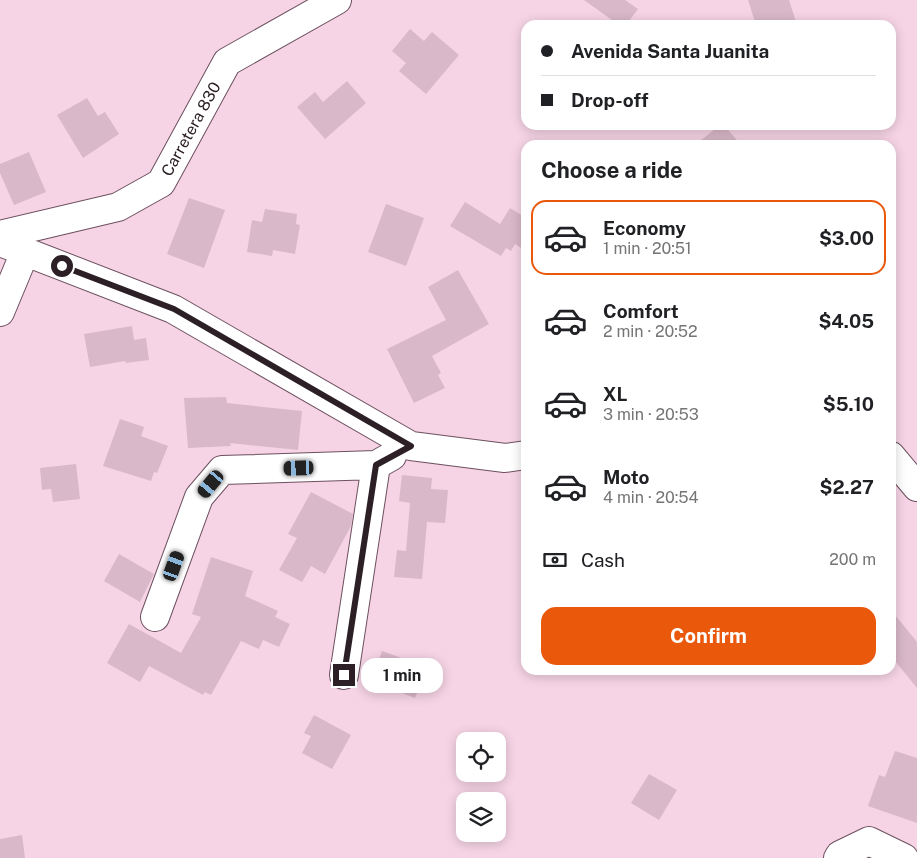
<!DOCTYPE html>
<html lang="en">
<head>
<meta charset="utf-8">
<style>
	body { margin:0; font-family:"Public Sans",sans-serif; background:#f2f2f2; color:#202124; height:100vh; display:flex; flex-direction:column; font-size:19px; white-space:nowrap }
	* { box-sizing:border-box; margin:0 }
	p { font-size:16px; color:#757577 }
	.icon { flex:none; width:28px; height:28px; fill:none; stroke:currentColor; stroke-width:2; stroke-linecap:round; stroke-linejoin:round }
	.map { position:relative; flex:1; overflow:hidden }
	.side { position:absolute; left:521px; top:140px; width:375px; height:535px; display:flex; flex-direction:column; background:#fff; border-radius:15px; box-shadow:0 2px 12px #0003 }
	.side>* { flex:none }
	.top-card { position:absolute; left:521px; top:20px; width:375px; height:110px; border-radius:15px; box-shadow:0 2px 12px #0003; display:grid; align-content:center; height:110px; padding:0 20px; background:#fff }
	.controls { position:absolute; left:456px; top:732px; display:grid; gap:10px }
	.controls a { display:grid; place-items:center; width:50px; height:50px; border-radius:10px; background:#fff; box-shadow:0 2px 12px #0003; font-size:25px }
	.end { position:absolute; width:22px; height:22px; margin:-11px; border:6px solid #2c2026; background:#fff; box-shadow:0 0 0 2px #fff }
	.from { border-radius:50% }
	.bubble { position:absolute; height:35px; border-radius:15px; background:#fff; box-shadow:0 2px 12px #0003; font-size:16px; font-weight:700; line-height:35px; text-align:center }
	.car { position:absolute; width:15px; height:30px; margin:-15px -8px; border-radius:6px; box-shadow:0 0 4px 1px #0007; background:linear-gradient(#222 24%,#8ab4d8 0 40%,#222 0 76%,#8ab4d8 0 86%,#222 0) }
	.top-card b { display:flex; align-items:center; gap:18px; height:48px; font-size:19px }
	.top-card b+b { border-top:1px solid #e0e0e0 }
	.top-card i { width:12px; height:12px; background:#202124 }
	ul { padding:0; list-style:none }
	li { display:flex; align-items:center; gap:15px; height:75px; margin:0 10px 8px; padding:0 10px; border:2px solid transparent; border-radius:15px }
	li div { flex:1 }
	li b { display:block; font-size:19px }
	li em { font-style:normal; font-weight:700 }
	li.current { border-color:#ea580c }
	li>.icon { width:45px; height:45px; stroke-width:1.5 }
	h2 { padding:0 20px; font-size:22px; line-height:60px }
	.pay { display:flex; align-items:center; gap:12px; height:55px; padding:0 20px; font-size:19px }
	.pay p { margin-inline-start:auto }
	.primary-button { display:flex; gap:10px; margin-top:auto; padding:10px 20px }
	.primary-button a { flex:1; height:58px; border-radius:15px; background:#ea580c; color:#fff; font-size:20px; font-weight:700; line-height:58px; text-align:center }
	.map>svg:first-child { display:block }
</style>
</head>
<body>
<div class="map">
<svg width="917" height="858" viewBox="0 0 917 858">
	<rect width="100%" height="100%" fill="#f6d4e5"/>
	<path fill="#d9b8c9" d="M 584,0 L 625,0 L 638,9 L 626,25 L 619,25 Z
		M 748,0 L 789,0 L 797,25 L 756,25 Z
		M 410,29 L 424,41 L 432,32 L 459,55 L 426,94 L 399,71 L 406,63 L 392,51 Z
		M 347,81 L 366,103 L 325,139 L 297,107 L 315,92 L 323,102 Z
		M 87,98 L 98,116 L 105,112 L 119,134 L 83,158 L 57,115 Z
		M 720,125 L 724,125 L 741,145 L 695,145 Z
		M 29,152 L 46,192 L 14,205 L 0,173 L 0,164 Z
		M 189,198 L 225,210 L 204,268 L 167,254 Z
		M 465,202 L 500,224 L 510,208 L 526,218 L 526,251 L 515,244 L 511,251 L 506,248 L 501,256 L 450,226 Z
		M 386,204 L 424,218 L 406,266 L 368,252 Z
		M 265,209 L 297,214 L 296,224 L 300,225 L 295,254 L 273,250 L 272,256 L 247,252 L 252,220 L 262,222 Z
		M 458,270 L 489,324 L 432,356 L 441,373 L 438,375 L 445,388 L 414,403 L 387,349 L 446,320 L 428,287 Z
		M 132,326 L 134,340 L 146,338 L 149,360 L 126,363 L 125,361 L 90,367 L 84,334 Z
		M 226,397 L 227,403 L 302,411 L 298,450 L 230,443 L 231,446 L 188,448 L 184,398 Z
		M 120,419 L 144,427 L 141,436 L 168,446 L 157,473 L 154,472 L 151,481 L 103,466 Z
		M 76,464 L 80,499 L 53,502 L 51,489 L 42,490 L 40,468 Z
		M 402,475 L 432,478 L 431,489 L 448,490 L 445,523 L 427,522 L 422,579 L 394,577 L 397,550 L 406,551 L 410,503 L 399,501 Z
		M 311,492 L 353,514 L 351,526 L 325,574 L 311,566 L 302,582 L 279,570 L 297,538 L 288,534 Z
		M 119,554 L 154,574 L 140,602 L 104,581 Z
		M 211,557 L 253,571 L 245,596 L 278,611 L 275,617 L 290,624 L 279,647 L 263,640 L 259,649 L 241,641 L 211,695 L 205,692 L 203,695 L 149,666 L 140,682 L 107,663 L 129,624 L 181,653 L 201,617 L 192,614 Z
		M 891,610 L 917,642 L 917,688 L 891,656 Z
		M 382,651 L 427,667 L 415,698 L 371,681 Z
		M 314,715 L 351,735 L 332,769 L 302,753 L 311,736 L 304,733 Z
		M 895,751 L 917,758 L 917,823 L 868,806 L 879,775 L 885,777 Z
		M 649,774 L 677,790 L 659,820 L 631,803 Z
		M 22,835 L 25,858 L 0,858 L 0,839 Z"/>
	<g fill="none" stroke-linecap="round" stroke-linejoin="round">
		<defs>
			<path id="minor" d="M 0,235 L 118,207 L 161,183 L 227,62 L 337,0
				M 0,242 L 173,309 L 411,446 L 505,458 L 526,455
				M 0,312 L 25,252
				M 891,456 L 917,487
				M 155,617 L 199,497 L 222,470 L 376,465
				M 344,675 L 376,465 L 392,456
				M 838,858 L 840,855 L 869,841 L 904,858"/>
		</defs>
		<use href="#minor" stroke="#6c505f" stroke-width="30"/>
		<use href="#minor" stroke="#fff" stroke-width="28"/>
	</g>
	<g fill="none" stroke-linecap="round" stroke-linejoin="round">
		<path stroke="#2c2026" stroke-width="6" d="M 62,266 L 174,309 L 411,446 L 376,465 L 344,675"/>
	</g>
	<g text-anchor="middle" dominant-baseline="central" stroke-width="4" stroke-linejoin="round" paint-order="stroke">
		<g font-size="16" fill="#2c2026" stroke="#fff">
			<text transform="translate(191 129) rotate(-61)">Carretera 830</text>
		</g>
	</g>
</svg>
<div class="controls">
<a><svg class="icon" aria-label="locate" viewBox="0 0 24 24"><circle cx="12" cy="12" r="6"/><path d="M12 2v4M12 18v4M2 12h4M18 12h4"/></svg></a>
<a><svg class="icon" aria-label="layers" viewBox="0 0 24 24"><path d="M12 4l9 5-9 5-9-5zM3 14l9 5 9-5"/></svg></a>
</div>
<i class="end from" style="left:62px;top:266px"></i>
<i class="end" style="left:344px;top:675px"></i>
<div class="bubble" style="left:361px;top:658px;width:82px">1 min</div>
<i class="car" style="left:299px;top:468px;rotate:268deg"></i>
<i class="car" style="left:211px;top:484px;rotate:220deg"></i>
<i class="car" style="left:174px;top:566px;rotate:20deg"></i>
<div class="top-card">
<b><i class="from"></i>Avenida Santa Juanita</b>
<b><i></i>Drop-off</b>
</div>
<section class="side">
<h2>Choose a ride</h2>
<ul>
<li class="current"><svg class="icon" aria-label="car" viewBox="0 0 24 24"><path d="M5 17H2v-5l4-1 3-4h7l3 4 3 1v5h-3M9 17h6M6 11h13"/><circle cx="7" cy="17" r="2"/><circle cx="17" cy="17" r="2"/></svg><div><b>Economy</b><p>1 min · 20:51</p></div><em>$3.00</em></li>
<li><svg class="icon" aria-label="car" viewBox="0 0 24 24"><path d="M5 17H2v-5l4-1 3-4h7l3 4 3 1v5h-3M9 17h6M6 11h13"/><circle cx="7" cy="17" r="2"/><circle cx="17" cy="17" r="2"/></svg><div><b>Comfort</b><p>2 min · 20:52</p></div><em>$4.05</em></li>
<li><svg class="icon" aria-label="car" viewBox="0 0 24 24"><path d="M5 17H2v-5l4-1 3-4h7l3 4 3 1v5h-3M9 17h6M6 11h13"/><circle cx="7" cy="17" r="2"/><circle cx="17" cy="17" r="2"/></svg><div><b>XL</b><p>3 min · 20:53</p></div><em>$5.10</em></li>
<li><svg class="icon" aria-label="car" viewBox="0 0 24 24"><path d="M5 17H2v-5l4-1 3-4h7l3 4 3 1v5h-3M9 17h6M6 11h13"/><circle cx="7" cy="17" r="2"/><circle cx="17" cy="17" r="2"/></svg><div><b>Moto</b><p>4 min · 20:54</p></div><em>$2.27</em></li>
</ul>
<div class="pay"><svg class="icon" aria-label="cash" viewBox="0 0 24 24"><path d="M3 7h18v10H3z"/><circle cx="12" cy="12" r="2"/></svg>Cash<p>200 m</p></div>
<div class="primary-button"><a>Confirm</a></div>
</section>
</div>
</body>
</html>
